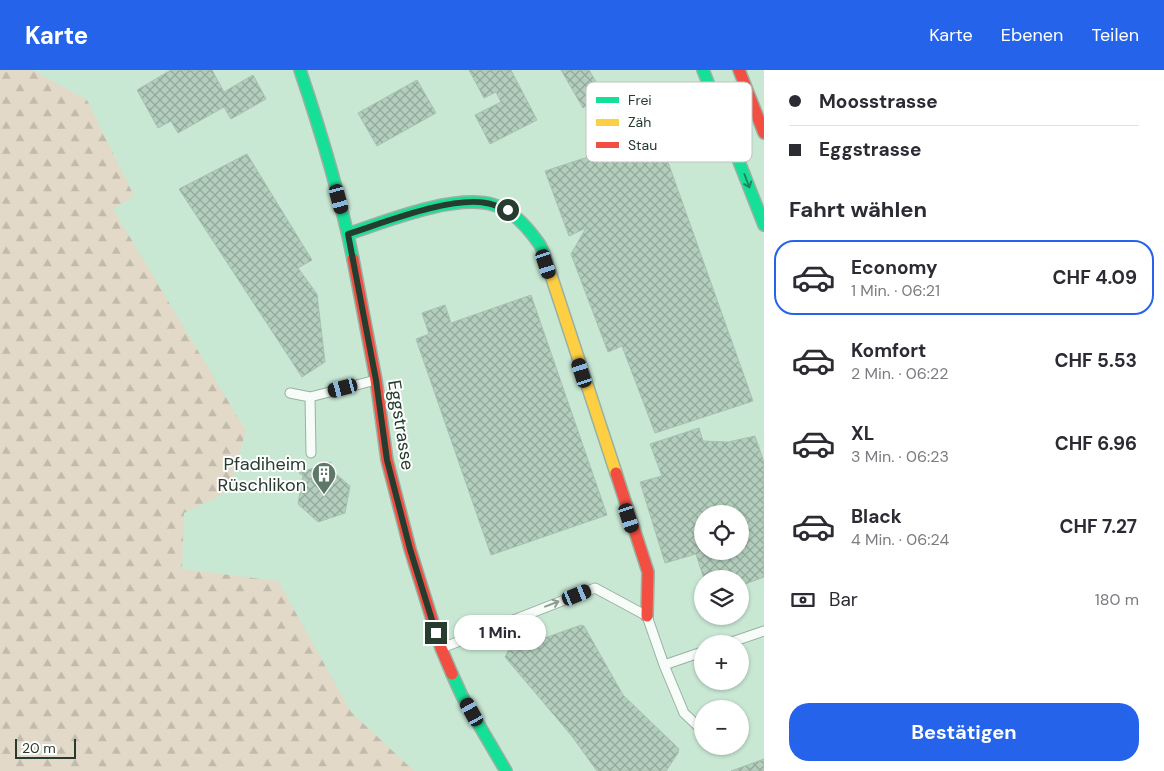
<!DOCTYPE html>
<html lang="de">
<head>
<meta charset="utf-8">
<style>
	body { margin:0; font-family:"DM Sans",sans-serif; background:#f2f2f3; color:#2b2b33; height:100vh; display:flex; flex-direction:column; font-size:19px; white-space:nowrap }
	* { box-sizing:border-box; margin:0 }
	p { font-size:16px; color:#7c7c81 }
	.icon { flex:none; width:28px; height:28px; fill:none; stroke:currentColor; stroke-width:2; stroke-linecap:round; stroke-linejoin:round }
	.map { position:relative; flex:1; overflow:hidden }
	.details { display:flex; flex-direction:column; background:#fff; width:400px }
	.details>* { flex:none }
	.top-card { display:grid; align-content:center; height:110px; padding:0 25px; background:#fff }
	.tools { position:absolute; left:694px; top:435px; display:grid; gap:10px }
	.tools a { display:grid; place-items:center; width:55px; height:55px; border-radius:50%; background:#fff; box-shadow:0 1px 4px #0004; font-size:25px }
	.scale { position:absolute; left:15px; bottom:12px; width:61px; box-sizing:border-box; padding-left:5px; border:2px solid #253c2e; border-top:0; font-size:14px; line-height:18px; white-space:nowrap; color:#253c2e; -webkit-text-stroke:4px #fff; paint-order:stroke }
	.end { position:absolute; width:22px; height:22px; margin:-11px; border:6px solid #253c2e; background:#fff; box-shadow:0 0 0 2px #fff }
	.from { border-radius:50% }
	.bubble { position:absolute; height:35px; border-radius:18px; background:#fff; box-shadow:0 1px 4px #0004; font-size:16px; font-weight:700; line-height:35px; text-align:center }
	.car { position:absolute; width:15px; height:30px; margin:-15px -8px; border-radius:6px; box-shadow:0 0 4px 1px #0007; background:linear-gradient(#222 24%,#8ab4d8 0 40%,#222 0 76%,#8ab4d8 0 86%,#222 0) }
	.top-card b { display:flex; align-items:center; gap:18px; height:48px; font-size:19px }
	.top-card b+b { border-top:1px solid #e1e1e2 }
	.top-card i { width:12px; height:12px; background:#2b2b33 }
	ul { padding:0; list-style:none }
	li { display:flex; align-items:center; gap:15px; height:75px; margin:0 10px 8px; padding:0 15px; border:2px solid transparent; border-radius:20px }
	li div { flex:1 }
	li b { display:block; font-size:19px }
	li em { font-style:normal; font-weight:700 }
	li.selected { border-color:#2563eb }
	li>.icon { width:45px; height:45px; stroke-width:1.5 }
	h2 { padding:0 25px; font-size:22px; line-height:60px }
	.pay { display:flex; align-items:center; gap:12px; height:55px; padding:0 25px; font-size:19px }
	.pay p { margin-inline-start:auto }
	.action { display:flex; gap:10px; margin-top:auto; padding:10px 25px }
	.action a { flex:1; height:58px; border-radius:20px; background:#2563eb; color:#fff; font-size:20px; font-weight:700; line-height:58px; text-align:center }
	header { display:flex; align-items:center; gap:30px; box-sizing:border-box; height:70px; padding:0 25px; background:#2563eb; color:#fff }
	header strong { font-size:24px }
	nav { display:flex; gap:28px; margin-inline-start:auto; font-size:18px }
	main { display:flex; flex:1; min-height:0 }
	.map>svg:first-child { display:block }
</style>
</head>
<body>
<header>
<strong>Karte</strong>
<nav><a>Karte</a><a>Ebenen</a><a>Teilen</a></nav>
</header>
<main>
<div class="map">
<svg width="764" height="701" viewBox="0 0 764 701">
	<defs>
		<pattern id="forest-firs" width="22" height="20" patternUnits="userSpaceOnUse" patternTransform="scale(1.25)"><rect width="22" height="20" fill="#e2d9c8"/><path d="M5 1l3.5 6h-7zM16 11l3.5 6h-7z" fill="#c2bbac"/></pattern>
		<pattern id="building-cross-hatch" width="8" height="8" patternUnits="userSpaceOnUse" patternTransform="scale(1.25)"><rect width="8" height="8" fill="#b3cebd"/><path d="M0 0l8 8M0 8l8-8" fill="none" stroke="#91a89a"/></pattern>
	</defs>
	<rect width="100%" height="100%" fill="#c8e8d4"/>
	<path fill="url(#forest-firs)" d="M 0,0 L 32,0 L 87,30 L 134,126 L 113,139 L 246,361 L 229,421 L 184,443 L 182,499 L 278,511 L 351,642 L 414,701 L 0,701 Z"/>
	<path fill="url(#building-cross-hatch)" stroke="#a8c1b1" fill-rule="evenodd" d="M 171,0 L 212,0 L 224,22 L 253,5 L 266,29 L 231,49 L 224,37 L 178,63 L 171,51 L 158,58 L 137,20 Z
		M 469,0 L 511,0 L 537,50 L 490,74 L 475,45 L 501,32 L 496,22 L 484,28 Z
		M 561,0 L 589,0 L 604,25 L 583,38 Z
		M 417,10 L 436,43 L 377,76 L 358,43 Z
		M 658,64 L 753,331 L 655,363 L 622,276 L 608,282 L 571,184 L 586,158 L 569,166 L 545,101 Z
		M 247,84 L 312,190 L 298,198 L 317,224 L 325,292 L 302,307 L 179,119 Z
		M 531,225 L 607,445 L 491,485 L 416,269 L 429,264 L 422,243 L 445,235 L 451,253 Z
		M 699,358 L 703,371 L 728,372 L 755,366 L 764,392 L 764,507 L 740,516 L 740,509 L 704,509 L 696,484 L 665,493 L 640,412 L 662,406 L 650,374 ZM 702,444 L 740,444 L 740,481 L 702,481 Z
		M 331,392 L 326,405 L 321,407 L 317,406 L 316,409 L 310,411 L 299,403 Z
		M 329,398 L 350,416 L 345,443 L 318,452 L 298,434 L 303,406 L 310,411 L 316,409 L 317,406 L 321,407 L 326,405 Z
		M 581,555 L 584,556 L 623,625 L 679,679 L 678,683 L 666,701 L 597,701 L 571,665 L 505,587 L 508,581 Z
		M 764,689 L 764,701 L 731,701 Z"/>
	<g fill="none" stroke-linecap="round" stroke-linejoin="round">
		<defs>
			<path id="lane" d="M 290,323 L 310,327 L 376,310
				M 310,327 L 311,383
				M 726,574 L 764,561
				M 442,578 L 595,518 L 647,546 L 664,595 L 684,643 L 702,660
				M 664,595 L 702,582"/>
			<path id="fast" d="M 300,0 C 321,62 340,125 353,189
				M 703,0 L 764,155
				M 348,164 C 386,151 456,123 494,135 C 513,140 529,159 540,175 C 543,180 545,187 547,193
				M 452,604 L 462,626 L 506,701"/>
			<path id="slow" d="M 547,193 L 616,403"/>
			<path id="jam" d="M 739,0 L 764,63
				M 353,189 L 376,310 L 387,390 L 410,479 L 441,578 L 452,604
				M 616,403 L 648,502 L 647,546"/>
		</defs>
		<use href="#lane" stroke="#98b1a2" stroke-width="11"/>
		<use href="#fast" stroke="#98b1a2" stroke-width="14"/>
		<use href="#slow" stroke="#98b1a2" stroke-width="14"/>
		<use href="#jam" stroke="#98b1a2" stroke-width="14"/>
		<use href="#lane" stroke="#f7fcf9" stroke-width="9"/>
		<use href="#fast" stroke="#16e098" stroke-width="11"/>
		<use href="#slow" stroke="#ffcf43" stroke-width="11"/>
		<use href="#jam" stroke="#f24e42" stroke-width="11"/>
	</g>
	<defs><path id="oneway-shaft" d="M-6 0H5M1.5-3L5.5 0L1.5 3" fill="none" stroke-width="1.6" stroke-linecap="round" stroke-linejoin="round" transform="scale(1.25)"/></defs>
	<use stroke="#1e865e" href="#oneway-shaft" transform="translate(747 111) rotate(69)"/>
	<use stroke="#8e9c94" href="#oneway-shaft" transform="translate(552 534) rotate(-21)"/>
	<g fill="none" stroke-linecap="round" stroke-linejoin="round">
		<path stroke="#253c2e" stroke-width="6" d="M 436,563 L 410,479 L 387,390 L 376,310 L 348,164 C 383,153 451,126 486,133 C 494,134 501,138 508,140"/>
	</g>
	<defs>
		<symbol id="building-pin" viewBox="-11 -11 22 30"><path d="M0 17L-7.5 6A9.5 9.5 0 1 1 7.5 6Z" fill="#5e7868" stroke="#fff"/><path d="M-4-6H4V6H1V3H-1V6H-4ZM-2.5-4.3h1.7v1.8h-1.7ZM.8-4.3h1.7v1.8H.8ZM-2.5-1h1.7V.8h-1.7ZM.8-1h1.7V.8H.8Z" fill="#fff"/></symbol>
	</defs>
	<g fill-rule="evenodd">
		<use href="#building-pin" x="310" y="390" width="28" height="38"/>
	</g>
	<g text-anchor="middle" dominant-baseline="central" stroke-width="4" stroke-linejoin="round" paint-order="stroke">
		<g font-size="18" fill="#253c2e" stroke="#fff">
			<text transform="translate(401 355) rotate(81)">Eggstrasse</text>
		</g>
		<g font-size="18" fill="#253c2e" stroke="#fff" text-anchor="end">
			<text x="306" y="394">Pfadiheim<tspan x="306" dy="21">Rüschlikon</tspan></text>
		</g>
	</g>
	<rect x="586" y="12" width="166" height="80" rx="8" fill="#fff" stroke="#bec4c0" stroke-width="1"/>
	<rect x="596" y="27" width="23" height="6" fill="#16e098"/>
	<rect x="596" y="49" width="23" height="7" fill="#ffcf43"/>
	<rect x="596" y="72" width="23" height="6" fill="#f24e42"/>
	<g font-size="14" fill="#253c2e">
		<text x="628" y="35">Frei</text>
		<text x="628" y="57">Zäh</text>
		<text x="628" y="80">Stau</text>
	</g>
</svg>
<div class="tools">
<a><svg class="icon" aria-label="locate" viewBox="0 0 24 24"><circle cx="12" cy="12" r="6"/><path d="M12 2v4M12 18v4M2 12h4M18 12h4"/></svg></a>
<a><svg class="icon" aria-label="layers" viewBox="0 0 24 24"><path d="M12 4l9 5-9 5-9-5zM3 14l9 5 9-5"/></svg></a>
<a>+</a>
<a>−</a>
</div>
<div class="scale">20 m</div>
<i class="end from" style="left:508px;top:140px"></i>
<i class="end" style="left:436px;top:563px"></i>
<div class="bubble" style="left:454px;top:545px;width:92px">1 Min.</div>
<i class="car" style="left:339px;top:129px;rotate:165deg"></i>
<i class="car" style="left:546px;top:194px;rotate:162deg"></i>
<i class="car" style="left:582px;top:303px;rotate:342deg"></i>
<i class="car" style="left:343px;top:318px;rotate:255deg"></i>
<i class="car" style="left:629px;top:448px;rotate:162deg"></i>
<i class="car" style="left:577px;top:525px;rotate:68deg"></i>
<i class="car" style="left:472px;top:642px;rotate:331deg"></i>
</div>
<section class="details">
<div class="top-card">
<b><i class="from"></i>Moosstrasse</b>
<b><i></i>Eggstrasse</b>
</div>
<h2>Fahrt wählen</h2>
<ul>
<li class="selected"><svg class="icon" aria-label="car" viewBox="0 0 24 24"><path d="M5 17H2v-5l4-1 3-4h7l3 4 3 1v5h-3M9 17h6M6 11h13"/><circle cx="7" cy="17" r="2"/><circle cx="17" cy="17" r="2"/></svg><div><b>Economy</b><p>1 Min. · 06:21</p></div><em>CHF 4.09</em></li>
<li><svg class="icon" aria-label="car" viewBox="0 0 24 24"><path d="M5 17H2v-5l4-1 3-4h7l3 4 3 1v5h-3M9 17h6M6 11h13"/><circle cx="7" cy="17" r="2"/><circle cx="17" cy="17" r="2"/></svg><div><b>Komfort</b><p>2 Min. · 06:22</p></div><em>CHF 5.53</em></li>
<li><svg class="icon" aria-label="car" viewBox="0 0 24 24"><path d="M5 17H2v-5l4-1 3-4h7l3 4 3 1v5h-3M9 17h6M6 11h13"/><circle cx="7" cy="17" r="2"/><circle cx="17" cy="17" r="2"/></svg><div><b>XL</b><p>3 Min. · 06:23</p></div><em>CHF 6.96</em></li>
<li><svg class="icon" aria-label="car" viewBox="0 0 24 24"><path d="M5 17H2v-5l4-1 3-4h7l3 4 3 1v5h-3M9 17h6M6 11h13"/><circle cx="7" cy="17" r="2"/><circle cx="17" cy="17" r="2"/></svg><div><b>Black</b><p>4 Min. · 06:24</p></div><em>CHF 7.27</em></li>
</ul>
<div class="pay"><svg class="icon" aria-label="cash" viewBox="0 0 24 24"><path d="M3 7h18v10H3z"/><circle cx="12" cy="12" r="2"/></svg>Bar<p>180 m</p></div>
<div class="action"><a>Bestätigen</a></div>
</section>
</main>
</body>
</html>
